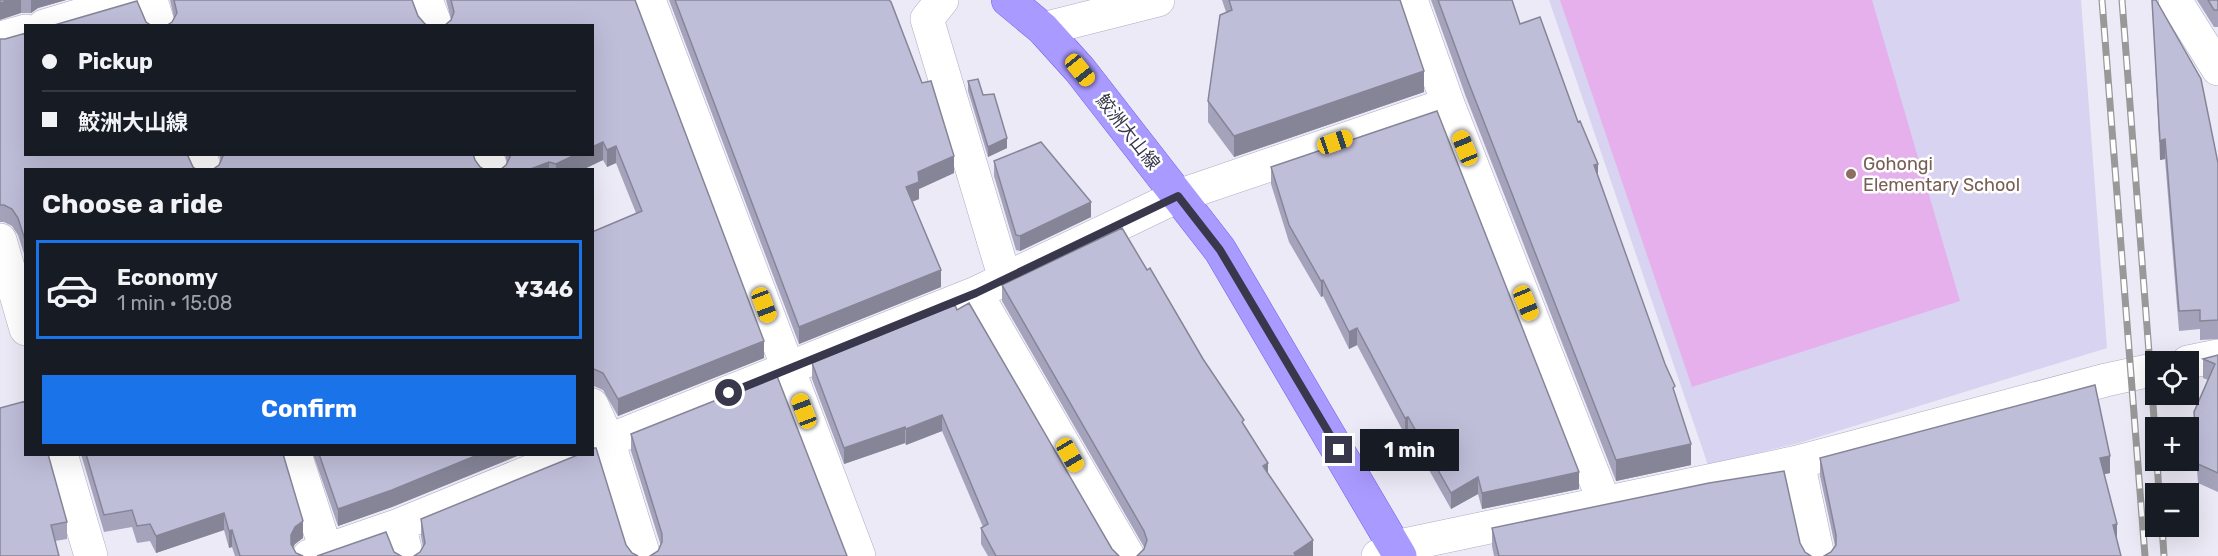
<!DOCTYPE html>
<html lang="en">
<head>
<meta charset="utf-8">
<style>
	body { margin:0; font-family:Rubik,"Noto Sans JP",sans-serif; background:#242831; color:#f1f3f6; height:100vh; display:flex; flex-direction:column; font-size:22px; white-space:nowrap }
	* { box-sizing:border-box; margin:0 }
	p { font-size:20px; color:#9ea1a6 }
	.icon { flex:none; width:33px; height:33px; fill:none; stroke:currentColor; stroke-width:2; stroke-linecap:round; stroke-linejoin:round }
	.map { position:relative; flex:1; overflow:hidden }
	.side { position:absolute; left:24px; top:168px; width:570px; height:288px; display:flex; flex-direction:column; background:#171b24; border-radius:0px; box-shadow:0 6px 24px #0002 }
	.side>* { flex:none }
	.top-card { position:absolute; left:24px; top:24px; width:570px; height:132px; border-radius:0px; box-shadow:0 6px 24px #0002; display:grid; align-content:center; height:132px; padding:0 18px; background:#171b24 }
	.fabs { position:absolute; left:2145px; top:351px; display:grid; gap:12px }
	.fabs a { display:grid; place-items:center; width:54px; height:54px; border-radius:0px; background:#171b24; box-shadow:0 6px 24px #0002; font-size:30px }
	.end { position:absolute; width:27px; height:27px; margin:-14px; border:8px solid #38374b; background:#fff; box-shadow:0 0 0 3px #fff }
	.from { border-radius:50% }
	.bubble { position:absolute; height:42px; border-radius:0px; background:#171b24; box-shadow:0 6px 24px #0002; font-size:20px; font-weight:700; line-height:42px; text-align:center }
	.car { position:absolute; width:18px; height:36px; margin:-18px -9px; border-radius:8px; box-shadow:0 0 4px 2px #0007; background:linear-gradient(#f5c518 24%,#345 0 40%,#f5c518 0 76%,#345 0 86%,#f5c518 0) }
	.top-card b { display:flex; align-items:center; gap:21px; height:57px; font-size:22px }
	.top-card b+b { border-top:2px solid #363941 }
	.top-card i { width:15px; height:15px; background:#f1f3f6 }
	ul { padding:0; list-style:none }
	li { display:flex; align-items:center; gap:18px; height:99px; margin:0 12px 9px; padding:0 6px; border:3px solid transparent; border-radius:0px }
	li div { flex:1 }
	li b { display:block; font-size:22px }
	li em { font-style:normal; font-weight:700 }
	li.active { border-color:#1a73e8 }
	li>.icon { width:54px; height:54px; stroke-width:1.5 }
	h2 { padding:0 18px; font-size:27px; line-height:72px }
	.cta { display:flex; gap:12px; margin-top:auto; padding:12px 18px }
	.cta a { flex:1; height:69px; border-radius:0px; background:#1a73e8; color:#fff; font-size:24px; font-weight:700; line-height:69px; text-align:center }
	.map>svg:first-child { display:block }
</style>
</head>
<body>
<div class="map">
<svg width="2218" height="556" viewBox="0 0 2218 556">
	<rect width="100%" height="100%" fill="#eceaf6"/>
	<path fill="#d7d3f0" d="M 1549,0 L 2081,0 L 2107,348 L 1799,443 L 1708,465 Z"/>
	<path fill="#e6b0ed" d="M 1560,0 L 1872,0 L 1960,301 L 1692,387 Z"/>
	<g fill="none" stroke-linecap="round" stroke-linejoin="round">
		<defs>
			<path id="minor" d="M 151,0 L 159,26
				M 426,0 L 436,26
				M 649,0 L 859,556
				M 942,0 L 927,19 L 1005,279
				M 1411,0 L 1448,104 L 1604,502
				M 2175,0 L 2218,69
				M 44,26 L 131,0
				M 1043,29 L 1158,0
				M 0,38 L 26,31
				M 200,154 L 205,170
				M 486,154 L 492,170
				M 0,240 L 26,329
				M 976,293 L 1128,556
				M 2188,362 L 2218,356
				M 592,405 L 608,440 L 644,556
				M 592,447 L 976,293 L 1178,196 L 1448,104
				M 61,454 L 91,556
				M 295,454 L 326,550
				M 1798,462 L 1818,556
				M 399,525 L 407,556
				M 309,556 L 399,525 L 573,454
				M 1378,556 L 1395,547 L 1798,462 L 2106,380 L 2156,369"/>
			<path id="major" d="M 1008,0 L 1043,29 L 1080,70 L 1220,250 L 1400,556"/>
		</defs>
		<use href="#minor" stroke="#aeabc3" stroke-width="34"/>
		<use href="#major" stroke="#7260ee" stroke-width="34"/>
		<use href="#minor" stroke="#fff" stroke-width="33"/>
		<use href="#major" stroke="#a99aff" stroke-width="33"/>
		<defs>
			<path id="rail" d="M 2102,0 L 2145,556
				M 2122,0 L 2156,444
				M 2157,460 L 2159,494
				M 2162,526 L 2164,556"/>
		</defs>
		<use href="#rail" stroke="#999" stroke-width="7"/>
		<use href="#rail" stroke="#fff" stroke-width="4.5" stroke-dasharray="14" stroke-linecap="butt"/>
	</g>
	<path fill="#a4a3bb" d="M 0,0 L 66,0 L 38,8 L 31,13 L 21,13 Z
		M 170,0 L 412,0 L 172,22 L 174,18 Z
		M 446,0 L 635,0 L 764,358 L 618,416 L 603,390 L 594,386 L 592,387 L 592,232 L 636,213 L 616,163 L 607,167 L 603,160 L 582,170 L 500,170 L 506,165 L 507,163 L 505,154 L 592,154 L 451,19 Z
		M 669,0 L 771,0 L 954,173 L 919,189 L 919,199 L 912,202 L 941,287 L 799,344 Z
		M 1222,0 L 1400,0 L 1424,92 L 1234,157 L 1208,122 L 1208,101 L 1226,12 Z
		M 1431,0 L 1512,0 L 1520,24 L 1578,122 L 1598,176 L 1675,395 L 1691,465 L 1616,481 L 1466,97 Z
		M 2152,0 L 2218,163 L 2218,339 L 2200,340 L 2200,329 L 2179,331 L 2165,159 L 2160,160 Z
		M 2197,0 L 2218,0 L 2218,27 L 2214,27 Z
		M 0,39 L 5,39 L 26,170 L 26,260 L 18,235 L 12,226 L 4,222 L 0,222 Z
		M 968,81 L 983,95 L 1007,148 L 988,157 L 968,91 Z
		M 219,154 L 473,154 L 219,165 L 221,162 Z
		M 994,161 L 1091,217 L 1020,251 L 1016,250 L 994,176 Z
		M 1271,167 L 1579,489 L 1482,509 L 1478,494 L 1451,509 L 1408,433 L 1405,435 L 1357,345 L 1349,349 L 1323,296 L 1321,297 L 1289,242 L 1271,184 Z
		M 1002,285 L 1203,359 L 1244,426 L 1268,473 L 1313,556 L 1144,549 L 1144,547 L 1002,301 Z
		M 957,310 L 1112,549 L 1119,556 L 988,556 L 981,544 L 981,528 L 983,527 L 942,431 L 906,445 L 905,443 L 844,464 L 812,379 L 812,363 Z
		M 2218,355 L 2218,492 L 2198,483 L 2194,432 L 2194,412 L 2208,380 L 2203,378 L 2203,359 Z
		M 0,408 L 67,522 L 67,539 L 55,541 Z
		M 631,434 L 847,556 L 658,551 L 661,546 L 631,451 Z
		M 81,454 L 283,454 L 303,538 L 295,544 L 293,547 L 296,553 L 303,556 L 235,556 L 232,547 L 229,548 L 224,530 L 156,553 L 150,541 L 137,543 L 132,527 L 104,532 Z
		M 313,454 L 522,454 L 392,507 L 338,526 Z
		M 1820,458 L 2110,473 L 2104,474 L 2117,542 L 1831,552 L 1835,546 L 1820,476 Z
		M 421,519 L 626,545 L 632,553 L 420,552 L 423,547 L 421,536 Z
		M 1492,528 L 1800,543 L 1805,552 L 1811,556 L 1494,556 L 1492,546 Z"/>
	<path fill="#868598" d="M 9,0 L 21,0 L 21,13 L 0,20 L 0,3 Z
		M 31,0 L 66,0 L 38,8 L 31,13 Z
		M 1424,71 L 1424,92 L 1234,157 L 1234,136 Z
		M 1007,138 L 1007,148 L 988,157 L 988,147 Z
		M 2165,139 L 2165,159 L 2160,160 L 2160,141 Z
		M 603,142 L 603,160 L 582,170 L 556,170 L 556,164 L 577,154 L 592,154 L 592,147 Z
		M 616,146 L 616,163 L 607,167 L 607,150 Z
		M 954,156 L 954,173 L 919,189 L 919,199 L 906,204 L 906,187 L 918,172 Z
		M 549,162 L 549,170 L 528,170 Z
		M 1598,164 L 1598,185 L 1594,165 Z
		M 1091,202 L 1091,217 L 1020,251 L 1020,236 Z
		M 941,270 L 941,287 L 799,344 L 799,327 Z
		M 1323,280 L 1323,296 L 1321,297 L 1321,281 Z
		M 1357,328 L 1357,345 L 1349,349 L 1349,332 Z
		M 764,341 L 764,358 L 618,416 L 618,399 Z
		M 942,415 L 942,431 L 906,445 L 906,429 Z
		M 1408,417 L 1408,433 L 1405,435 L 1405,418 Z
		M 905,427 L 905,443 L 844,464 L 844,448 Z
		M 1691,444 L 1691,465 L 1616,481 L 1616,460 Z
		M 480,454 L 522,454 L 392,507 L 338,526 L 338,509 Z
		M 2110,456 L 2110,473 L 2100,475 L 2100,458 Z
		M 1268,463 L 1268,479 L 1263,466 Z
		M 1579,472 L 1579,489 L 1482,509 L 1482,493 Z
		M 1478,477 L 1478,494 L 1451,509 L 1451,493 Z
		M 224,513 L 224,530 L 156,553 L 156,536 Z
		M 303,521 L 303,538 L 295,544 L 291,552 L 291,535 L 295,527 Z
		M 2117,524 L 2117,542 L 2113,525 Z
		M 232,530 L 232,547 L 229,548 L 229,531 Z
		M 1313,540 L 1313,556 L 1294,556 L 1294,553 Z"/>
	<path fill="#bfbed9" stroke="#868598" stroke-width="1.5" d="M 0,0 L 9,0 L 0,3 Z
		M 174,0 L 412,0 L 418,16 L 425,24 L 429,26 L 166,26 L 172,22 L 177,13 Z
		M 451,0 L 635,0 L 764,341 L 618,399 L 603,373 L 594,369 L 592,370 L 592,232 L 642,211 L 616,146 L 607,150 L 603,142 L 592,147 L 592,26 L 444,26 L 451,20 L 454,12 Z
		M 675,0 L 889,0 L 891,2 L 922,83 L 931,81 L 954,156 L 918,172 L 919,182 L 906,187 L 941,270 L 799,327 Z
		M 1229,0 L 1400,0 L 1424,71 L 1234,136 L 1208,101 L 1220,15 L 1232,10 Z
		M 1438,0 L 1512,0 L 1520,24 L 1540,17 L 1578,122 L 1580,121 L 1598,164 L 1594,165 L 1665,364 L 1675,386 L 1673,388 L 1691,444 L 1616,460 L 1466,76 Z
		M 2152,0 L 2156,0 L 2201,79 L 2218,163 L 2218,320 L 2200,321 L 2200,310 L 2179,311 L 2165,139 L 2160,141 Z
		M 2208,0 L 2218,0 L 2218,10 L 2214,10 Z
		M 137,1 L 146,22 L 152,26 L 51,26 Z
		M 26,33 L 26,154 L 187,154 L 193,167 L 197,170 L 26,170 L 26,243 L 18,218 L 12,209 L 4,205 L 0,205 L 0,39 L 5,39 Z
		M 978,79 L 983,95 L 994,94 L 1007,138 L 988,147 L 968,81 Z
		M 1437,111 L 1579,472 L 1482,493 L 1478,477 L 1451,493 L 1408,417 L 1405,418 L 1357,328 L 1349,332 L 1323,280 L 1321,281 L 1289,225 L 1271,167 Z
		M 1041,142 L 1091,202 L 1020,236 L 1016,235 L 994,161 Z
		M 223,154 L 473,154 L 475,160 L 480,167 L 485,170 L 212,170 L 219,165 L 223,156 Z
		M 510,154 L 577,154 L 556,164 L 549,162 L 528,170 L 500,170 L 506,165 L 510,157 Z
		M 1122,228 L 1147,270 L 1150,268 L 1203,359 L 1244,420 L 1242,422 L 1268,463 L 1263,466 L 1313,540 L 1294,553 L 1296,556 L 1137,556 L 1144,549 L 1147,540 L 1144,531 L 1002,285 Z
		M 969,303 L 1112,549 L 1119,556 L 996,556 L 981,528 L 988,524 L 942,415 L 906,429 L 905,427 L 844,448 L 812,363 L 955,305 L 957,310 Z
		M 2218,355 L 2218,473 L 2198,464 L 2194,412 L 2215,364 L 2203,359 Z
		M 777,376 L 847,556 L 650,556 L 658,551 L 662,542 L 662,534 L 631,434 Z
		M 2095,385 L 2110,456 L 2100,458 L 2117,524 L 2113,525 L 2121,556 L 1824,556 L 1831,552 L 1836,545 L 1836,535 L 1820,458 Z
		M 26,401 L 26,454 L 48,454 L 67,522 L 51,525 L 59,556 L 0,556 L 0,408 Z
		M 592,448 L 596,448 L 626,545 L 632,553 L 638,556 L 414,556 L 420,552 L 425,543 L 421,519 L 580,454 L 592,454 Z
		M 86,454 L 283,454 L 303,521 L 295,527 L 291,535 L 291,544 L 296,553 L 303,556 L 240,556 L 232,530 L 229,531 L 224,513 L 156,536 L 150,524 L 137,526 L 132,510 L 104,515 Z
		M 319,454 L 480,454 L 392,490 L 338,509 Z
		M 1784,471 L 1800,543 L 1805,552 L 1811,556 L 1499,556 L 1492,528 L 1709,483 Z
		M 386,532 L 394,552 L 401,556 L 317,556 Z"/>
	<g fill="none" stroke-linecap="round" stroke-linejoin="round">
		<path stroke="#38374b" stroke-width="8" d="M 729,393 L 976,293 L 1178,196 L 1220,250 L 1339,450"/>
	</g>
	<circle fill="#8d6e63" stroke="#fff" stroke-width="2" cx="1851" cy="174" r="6"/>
	<g text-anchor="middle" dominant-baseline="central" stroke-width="5" stroke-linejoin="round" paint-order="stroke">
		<g font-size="18" fill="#38374b" stroke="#fff">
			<text transform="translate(1128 132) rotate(52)">鮫洲大山線</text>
		</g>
		<g font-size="18" fill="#785e54" stroke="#fff" text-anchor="start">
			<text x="1863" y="164">Gohongi<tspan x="1863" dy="21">Elementary School</tspan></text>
		</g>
	</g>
</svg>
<div class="fabs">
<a><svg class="icon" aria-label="locate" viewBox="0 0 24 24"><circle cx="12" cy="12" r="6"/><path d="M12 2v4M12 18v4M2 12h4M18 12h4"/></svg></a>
<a>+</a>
<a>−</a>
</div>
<i class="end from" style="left:729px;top:393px"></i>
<i class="end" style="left:1339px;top:450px"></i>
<div class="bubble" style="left:1360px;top:429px;width:99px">1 min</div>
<i class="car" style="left:1080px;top:70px;rotate:141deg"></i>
<i class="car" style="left:1335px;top:142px;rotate:71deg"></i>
<i class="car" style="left:1465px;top:148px;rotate:338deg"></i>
<i class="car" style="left:1526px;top:303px;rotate:158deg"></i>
<i class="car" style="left:764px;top:305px;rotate:159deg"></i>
<i class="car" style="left:804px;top:411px;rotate:339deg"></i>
<i class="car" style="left:1070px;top:455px;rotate:150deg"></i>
<div class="top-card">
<b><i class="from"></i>Pickup</b>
<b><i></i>鮫洲大山線</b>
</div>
<section class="side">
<h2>Choose a ride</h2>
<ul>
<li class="active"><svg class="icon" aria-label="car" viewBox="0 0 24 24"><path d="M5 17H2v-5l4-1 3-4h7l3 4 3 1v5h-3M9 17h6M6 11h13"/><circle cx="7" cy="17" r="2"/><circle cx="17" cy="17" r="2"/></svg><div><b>Economy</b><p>1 min · 15:08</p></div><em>¥346</em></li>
</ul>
<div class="cta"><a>Confirm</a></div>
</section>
</div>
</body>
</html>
